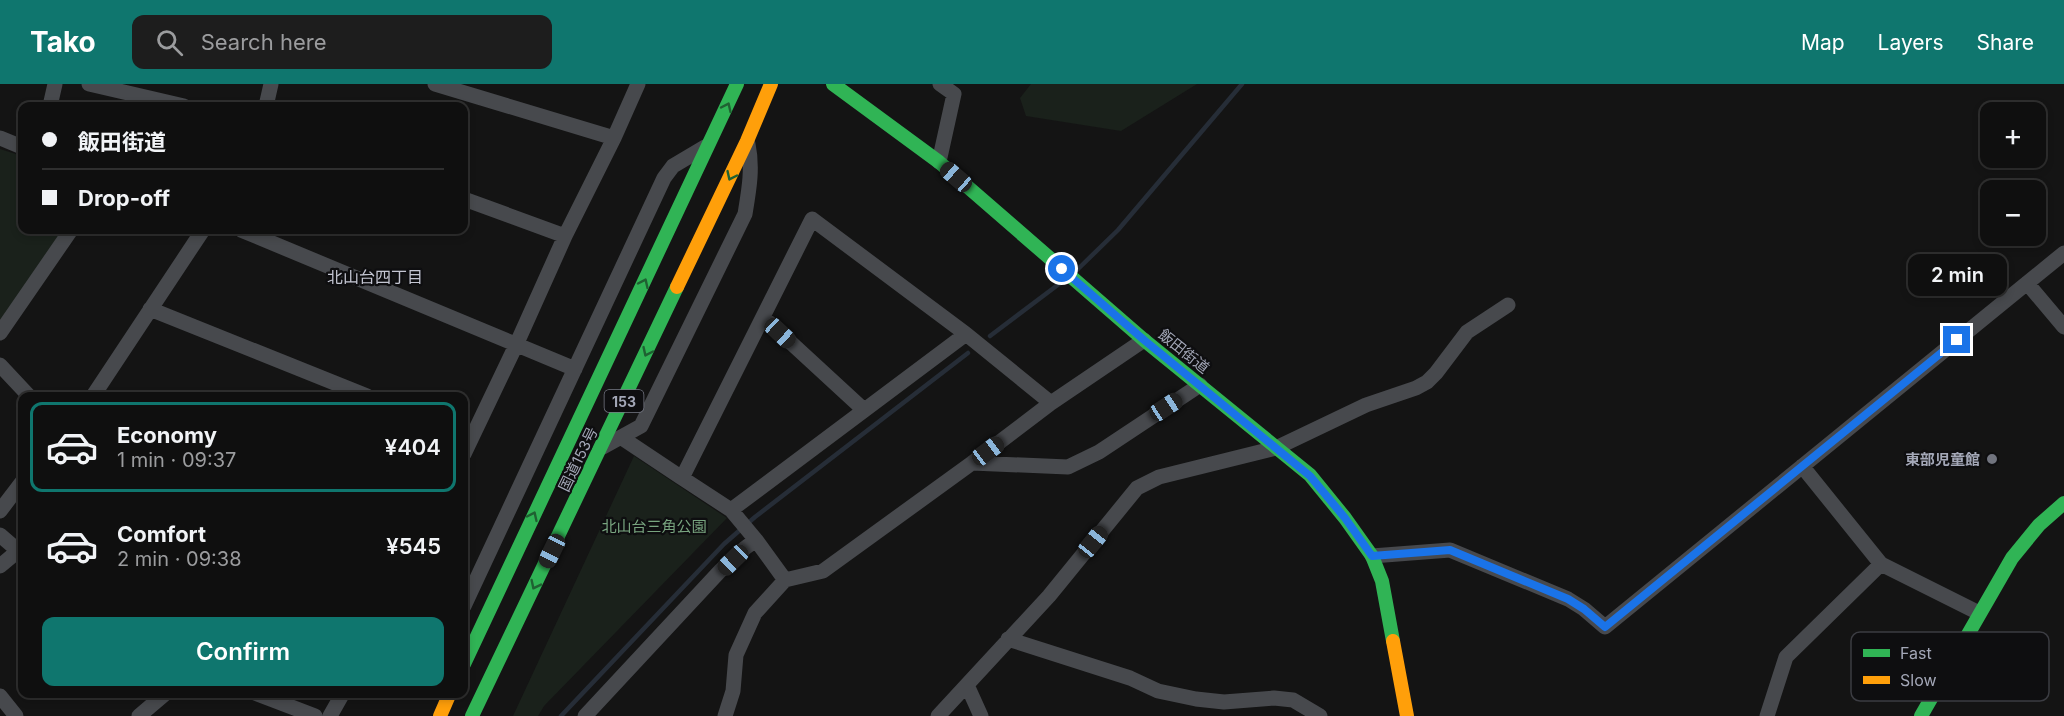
<!DOCTYPE html>
<html lang="en">
<head>
<meta charset="utf-8">
<style>
	body { margin:0; font-family:Inter,"Noto Sans JP",sans-serif; background:#1d1d1d; color:#f1f3f6; height:100vh; display:flex; flex-direction:column; font-size:22px; white-space:nowrap }
	* { box-sizing:border-box; margin:0 }
	p { font-size:20px; color:#9b9c9e }
	.icon { flex:none; width:33px; height:33px; fill:none; stroke:currentColor; stroke-width:2; stroke-linecap:round; stroke-linejoin:round }
	.map { position:relative; flex:1; overflow:hidden }
	.panel { position:absolute; left:18px; top:308px; width:450px; height:306px; display:flex; flex-direction:column; background:#0f0f0f; border-radius:12px; box-shadow:0 3px 9px #0003,0 0 0 2px #2f2f2f }
	.panel>* { flex:none }
	.hud { position:absolute; left:18px; top:18px; width:450px; height:132px; border-radius:12px; box-shadow:0 3px 9px #0003,0 0 0 2px #2f2f2f; display:grid; align-content:center; height:132px; padding:0 24px; background:#0f0f0f }
	.controls { position:absolute; left:1980px; top:18px; display:grid; gap:12px }
	.controls a { display:grid; place-items:center; width:66px; height:66px; border-radius:12px; background:#0f0f0f; box-shadow:0 3px 9px #0003,0 0 0 2px #2f2f2f; font-size:30px }
	.end { position:absolute; width:27px; height:27px; margin:-14px; border:8px solid #1a73e8; background:#fff; box-shadow:0 0 0 3px #fff }
	.from { border-radius:50% }
	.bubble { position:absolute; height:42px; border-radius:12px; background:#0f0f0f; box-shadow:0 3px 9px #0003,0 0 0 2px #2f2f2f; font-size:20px; font-weight:600; line-height:42px; text-align:center }
	.car { position:absolute; width:18px; height:36px; margin:-18px -9px; border-radius:8px; box-shadow:0 0 4px 2px #0007; background:linear-gradient(#222 24%,#8ab4d8 0 40%,#222 0 76%,#8ab4d8 0 86%,#222 0) }
	.hud b { display:flex; align-items:center; gap:21px; height:57px; font-size:22px }
	.hud b+b { border-top:2px solid #2f2f2f }
	.hud i { width:15px; height:15px; background:#f1f3f6 }
	ul { padding:10px 0 0; list-style:none }
	li { display:flex; align-items:center; gap:18px; height:90px; margin:0 12px 9px; padding:0 12px; border:3px solid transparent; border-radius:12px }
	li div { flex:1 }
	li b { display:block; font-size:22px }
	li em { font-style:normal; font-weight:600 }
	li.selected { border-color:#0f766e }
	li>.icon { width:54px; height:54px; stroke-width:1.5 }
	.cta { display:flex; gap:12px; margin-top:auto; padding:12px 24px }
	.cta a { flex:1; height:69px; border-radius:12px; background:#0f766e; color:#fff; font-size:24px; font-weight:600; line-height:69px; text-align:center }
	header { display:flex; align-items:center; gap:36px; box-sizing:border-box; height:84px; padding:0 30px; background:#0f766e; color:#fff }
	header strong { font-size:28px }
	nav { display:flex; gap:33px; margin-inline-start:auto; font-size:21px }
	.search { width:420px; height:54px; background:#1d1d1d; display:flex; align-items:center; gap:15px; box-sizing:border-box; padding:0 21px; border-radius:12px; color:#9b9c9e; font-size:22px }
	.map>svg:first-child { display:block }
</style>
</head>
<body>
<header>
<strong>Tako</strong>
<div class="search"><svg class="icon" aria-label="search" viewBox="0 0 24 24"><circle cx="10" cy="10" r="6"/><path d="M15 15l6 6"/></svg>Search here</div>
<nav><a>Map</a><a>Layers</a><a>Share</a></nav>
</header>
<div class="map">
<svg width="2064" height="632" viewBox="0 0 2064 632">
	<rect width="100%" height="100%" fill="#141414"/>
	<path fill="#1a211b" d="M 1031,0 L 1197,0 L 1121,47 L 1026,32 L 1020,14 Z
		M 0,65 L 22,72 L 22,146 L 64,146 L 0,242 Z
		M 634,372 L 727,434 L 544,622 L 538,632 L 513,632 Z"/>
	<g fill="none" stroke-linecap="round" stroke-linejoin="round">
		<path stroke="#262d37" stroke-width="4.5" d="M 1077,186 L 1118,146 L 1242,0
			M 990,252 L 1063,197
			M 561,632 L 724,460 L 755,433 L 968,269"/>
		<path stroke="#47494d" stroke-width="15" d="M 89,0 L 184,22
			M 435,0 L 614,54
			M 50,22 L 55,0
			M 266,22 L 271,0
			M 0,54 L 22,63
			M 939,78 L 954,10 L 940,0
			M 464,115 L 565,152
			M 241,146 L 575,285
			M 2027,199 L 2064,243
			M 150,225 L 367,312
			M 763,233 L 864,326
			M 0,249 L 71,146
			M 0,281 L 29,312
			M 93,312 L 203,146
			M 622,354 L 682,394
			M 603,363 L 641,342 L 745,130 C 749,106 753,84 748,60
			M 464,370 L 517,259 L 565,152 L 614,54 L 638,0
			M 972,379 L 1068,383 L 1099,368 L 1200,301
			M 1802,382 L 1881,480 L 1979,529
			M 731,426 L 966,250
			M 0,427 L 22,398
			M 0,451 L 22,470
			M 1372,472 L 1450,466 L 1568,515 L 1584,525 L 1605,543 L 2064,169
			M 0,482 L 18,467
			M 785,496 L 756,456 L 731,426 L 682,394 L 812,135 L 966,250 L 1051,319
			M 464,522 L 664,94 L 673,82 L 705,63
			M 1008,555 L 1130,594 L 1158,607 L 1196,615 L 1224,618 L 1274,614 L 1293,616 L 1320,632
			M 967,601 L 981,632
			M 255,609 L 315,632
			M 0,612 L 16,632
			M 139,632 L 166,609
			M 330,632 L 343,609
			M 585,632 L 720,487 L 745,464 L 756,456
			M 725,632 L 733,607 L 736,571 L 755,529 L 785,496 L 823,487 L 972,379 L 1051,319 L 1144,256
			M 938,632 L 1049,512 L 1137,404 L 1159,393 L 1276,364 L 1366,321 L 1416,304 L 1427,298 L 1436,289 L 1467,248 L 1508,221
			M 1767,632 L 1786,573 L 1881,480"/>
		<path stroke="#30b455" stroke-width="14" d="M 833,0 L 939,78 L 1144,256 L 1310,391 L 1345,434 L 1372,472 L 1382,497 L 1393,557
			M 464,580 L 737,0
			M 472,632 L 677,203
			M 1921,632 L 2012,474 L 2039,441 L 2064,419"/>
		<path stroke="#ff9f0a" stroke-width="14" d="M 677,203 L 747,57 L 771,0
			M 1393,557 L 1407,632
			M 440,632 L 450,609"/>
	</g>
	<defs><path id="oneway-chevron" d="M-2-3.5L2.5 0L-2 3.5" fill="none" stroke-width="1.6" stroke-linecap="round" stroke-linejoin="round" transform="scale(1.5)"/></defs>
	<g stroke="#1f6132">
		<use href="#oneway-chevron" transform="translate(727 23) rotate(-65)"/>
		<use href="#oneway-chevron" transform="translate(731 92) rotate(115)"/>
		<use href="#oneway-chevron" transform="translate(644 199) rotate(-65)"/>
		<use href="#oneway-chevron" transform="translate(647 268) rotate(115)"/>
		<use href="#oneway-chevron" transform="translate(533 432) rotate(-65)"/>
		<use href="#oneway-chevron" transform="translate(535 501) rotate(116)"/>
	</g>
	<g fill="none" stroke-linecap="round" stroke-linejoin="round">
		<path stroke="#1a73e8" stroke-width="8" d="M 1062,185 L 1144,256 L 1310,392 L 1345,434 L 1372,472 L 1450,466 L 1568,515 L 1584,525 L 1605,543 L 1957,256"/>
	</g>
	<circle fill="#71747e" stroke="#0e0e10" stroke-width="2" cx="1992" cy="375" r="6"/>
	<g text-anchor="middle" dominant-baseline="central" stroke-width="4.5" stroke-linejoin="round" paint-order="stroke">
		<rect fill="#0e0e10" stroke="#767985" stroke-width="1.5" x="604.5" y="306" width="39" height="22" rx="4.5"/>
		<g font-size="14" font-weight="bold" fill="#a3a7b7">
			<text x="624" y="317">153</text>
		</g>
		<g font-size="15" fill="#a3a7b7" stroke="#0e0e10">
			<text transform="translate(1184 267) rotate(39)">飯田街道</text>
			<text transform="translate(578 375) rotate(-64)">国道153号</text>
		</g>
		<g font-size="15" font-weight="bold" fill="#a3a7b7" stroke="#0e0e10" text-anchor="end">
			<text x="1980" y="375">東部児童館</text>
		</g>
		<g font-size="15" fill="#78a47f" stroke="#0e0e10">
			<text x="654" y="442">北山台三角公園</text>
		</g>
		<g font-size="16" fill="#c4c6d2" stroke="#0e0e10">
			<text x="375" y="193">北山台四丁目</text>
		</g>
	</g>
	<rect x="1851" y="548" width="198" height="69" rx="9" fill="#0e0e10" stroke="#3b3c42" stroke-width="1.5"/>
	<rect x="1863" y="565" width="27" height="8" fill="#30b455"/>
	<rect x="1863" y="592" width="27" height="8" fill="#ff9f0a"/>
	<g font-size="16" fill="#a3a7b7">
		<text x="1900" y="575">Fast</text>
		<text x="1900" y="602">Slow</text>
	</g>
</svg>
<div class="controls">
<a>+</a>
<a>−</a>
</div>
<i class="end from" style="left:1062px;top:185px"></i>
<i class="end" style="left:1957px;top:256px"></i>
<div class="bubble" style="left:1908px;top:170px;width:99px">2 min</div>
<i class="car" style="left:956px;top:93px;rotate:311deg"></i>
<i class="car" style="left:780px;top:249px;rotate:133deg"></i>
<i class="car" style="left:1166px;top:323px;rotate:57deg"></i>
<i class="car" style="left:988px;top:367px;rotate:53deg"></i>
<i class="car" style="left:1093px;top:458px;rotate:39deg"></i>
<i class="car" style="left:552px;top:467px;rotate:206deg"></i>
<i class="car" style="left:733px;top:476px;rotate:226deg"></i>
<div class="hud">
<b><i class="from"></i>飯田街道</b>
<b><i></i>Drop-off</b>
</div>
<section class="panel">
<ul>
<li class="selected"><svg class="icon" aria-label="car" viewBox="0 0 24 24"><path d="M5 17H2v-5l4-1 3-4h7l3 4 3 1v5h-3M9 17h6M6 11h13"/><circle cx="7" cy="17" r="2"/><circle cx="17" cy="17" r="2"/></svg><div><b>Economy</b><p>1 min · 09:37</p></div><em>¥404</em></li>
<li><svg class="icon" aria-label="car" viewBox="0 0 24 24"><path d="M5 17H2v-5l4-1 3-4h7l3 4 3 1v5h-3M9 17h6M6 11h13"/><circle cx="7" cy="17" r="2"/><circle cx="17" cy="17" r="2"/></svg><div><b>Comfort</b><p>2 min · 09:38</p></div><em>¥545</em></li>
</ul>
<div class="cta"><a>Confirm</a></div>
</section>
</div>
</body>
</html>
